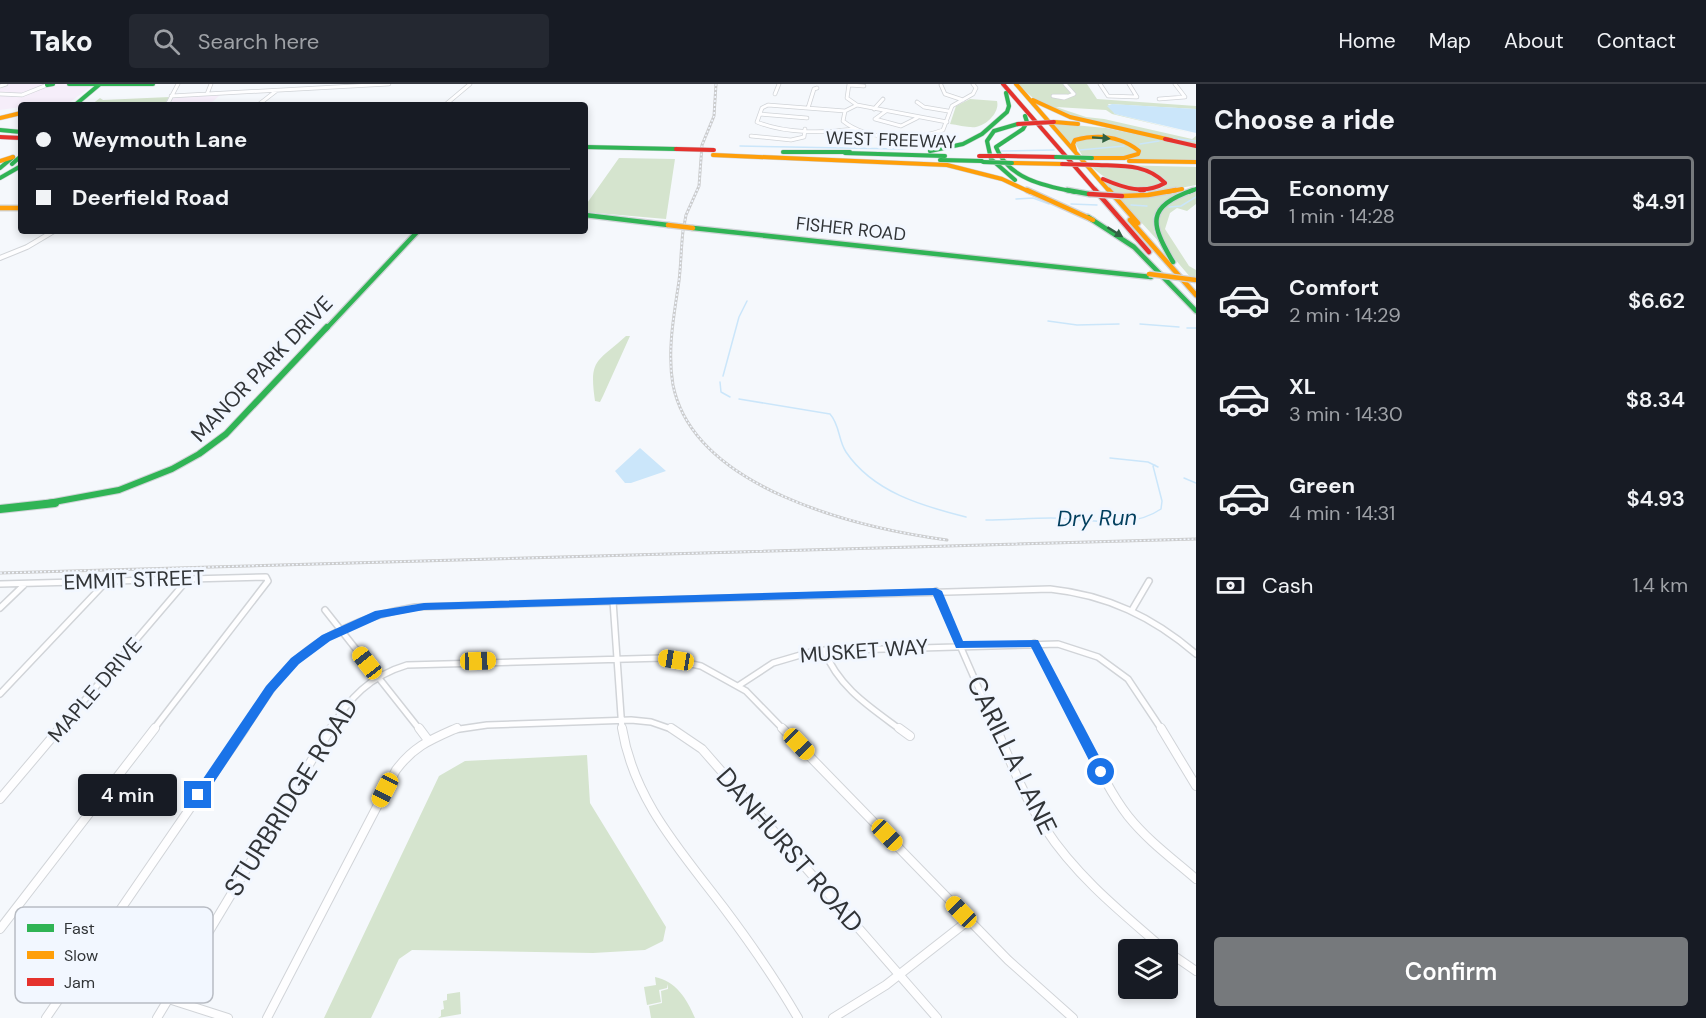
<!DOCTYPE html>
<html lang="en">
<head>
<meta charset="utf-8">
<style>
	body { margin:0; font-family:"DM Sans",sans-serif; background:#242831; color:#f1f3f6; height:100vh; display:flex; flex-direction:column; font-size:22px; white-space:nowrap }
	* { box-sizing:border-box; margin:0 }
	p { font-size:20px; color:#9ea1a6 }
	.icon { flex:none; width:33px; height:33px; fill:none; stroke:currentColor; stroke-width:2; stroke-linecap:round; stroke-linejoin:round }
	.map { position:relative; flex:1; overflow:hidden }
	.side { display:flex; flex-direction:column; background:#171b24; width:510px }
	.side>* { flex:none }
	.guide { position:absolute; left:18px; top:18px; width:570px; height:132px; border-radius:6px; box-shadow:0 3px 9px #0003; display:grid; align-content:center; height:132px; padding:0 18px; background:#171b24 }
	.controls { position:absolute; left:1118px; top:855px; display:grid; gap:12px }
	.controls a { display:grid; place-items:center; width:60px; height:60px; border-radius:6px; background:#171b24; box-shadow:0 3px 9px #0003; font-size:30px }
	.end { position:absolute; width:27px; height:27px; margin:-14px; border:8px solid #1a73e8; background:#fff; box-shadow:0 0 0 3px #fff }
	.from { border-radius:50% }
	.bubble { position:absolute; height:42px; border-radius:6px; background:#171b24; box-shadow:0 3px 9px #0003; font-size:20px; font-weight:600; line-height:42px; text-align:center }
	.car { position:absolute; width:18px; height:36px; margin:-18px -9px; border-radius:8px; box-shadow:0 0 4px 2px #0007; background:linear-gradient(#f5c518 24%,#345 0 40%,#f5c518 0 76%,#345 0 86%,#f5c518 0) }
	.guide b { display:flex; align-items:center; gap:21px; height:57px; font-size:22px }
	.guide b+b { border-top:2px solid #363941 }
	.guide i { width:15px; height:15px; background:#f1f3f6 }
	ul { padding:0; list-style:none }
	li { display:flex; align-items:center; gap:18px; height:90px; margin:0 12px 9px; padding:0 6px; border:3px solid transparent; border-radius:6px }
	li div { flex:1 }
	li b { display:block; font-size:22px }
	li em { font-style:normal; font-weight:600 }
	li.selected { border-color:#76797c }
	li>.icon { width:54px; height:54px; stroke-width:1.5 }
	h2 { padding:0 18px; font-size:27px; line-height:72px }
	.pay { display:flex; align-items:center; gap:15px; height:66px; padding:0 18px; font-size:22px }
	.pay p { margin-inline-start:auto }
	.action { display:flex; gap:12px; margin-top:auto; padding:12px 18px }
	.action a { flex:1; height:69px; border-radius:6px; background:#76797c; color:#fff; font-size:24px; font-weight:600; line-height:69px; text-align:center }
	header { display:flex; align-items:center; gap:36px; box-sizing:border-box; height:84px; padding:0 30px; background:#171b24; border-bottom:2px solid #363941 }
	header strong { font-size:28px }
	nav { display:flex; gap:33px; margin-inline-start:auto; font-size:21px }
	.search { width:420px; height:54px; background:#242831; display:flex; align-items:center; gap:15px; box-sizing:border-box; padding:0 21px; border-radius:6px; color:#9ea1a6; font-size:22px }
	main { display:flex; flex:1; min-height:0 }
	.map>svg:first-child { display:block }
</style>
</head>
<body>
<header>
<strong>Tako</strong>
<div class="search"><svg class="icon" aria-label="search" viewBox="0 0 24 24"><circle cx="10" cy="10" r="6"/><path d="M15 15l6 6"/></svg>Search here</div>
<nav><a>Home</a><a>Map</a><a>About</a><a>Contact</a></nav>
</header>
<main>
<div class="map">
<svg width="1196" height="934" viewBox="0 0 1196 934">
	<rect width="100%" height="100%" fill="#f5f8fc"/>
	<path fill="#f6eefa" d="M 0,0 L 153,0 L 93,1 L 70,18 L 62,21 L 21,21 L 21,23 L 0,26 Z
		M 220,11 L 212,18 L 228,18 L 226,21 L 170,21 L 174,13 Z"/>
	<path fill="#d5e4ce" d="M 1018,0 L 1087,0 L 1097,15 L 1196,22 L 1196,25 L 1108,20 L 1115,30 L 1119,31 L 1196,50 L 1112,30 L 1106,26 L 1056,23 L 1086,33 L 1104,35 L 1192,55 L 1196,52 L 1196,61 L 1059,28 L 1035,16 Z
		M 169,13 L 164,21 L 91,21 L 100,14 L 103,16 Z
		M 970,15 L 997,17 C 1000,28 987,41 976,43 C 969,44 958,41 950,40 L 956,22 Z
		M 1052,39 L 1106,44 L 1196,63 L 1196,77 L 1121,75 L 1138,71 L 1137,63 C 1123,58 1093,46 1078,54 C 1075,56 1073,59 1070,61 Z
		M 1092,53 L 1117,56 L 1135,65 L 1137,69 L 1124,74 L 1083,73 L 1075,59 L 1077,56 Z
		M 619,74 L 675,75 L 666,135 L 585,128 L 585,122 Z
		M 1090,81 L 1138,85 L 1162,96 L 1162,101 C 1137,113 1108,99 1090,81 Z
		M 1116,81 L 1196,83 L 1196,101 L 1154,109 L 1116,111 L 1103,97 C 1120,102 1152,114 1167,100 C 1158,84 1132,83 1116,81 Z
		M 1188,106 L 1172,112 L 1153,133 L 1154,147 L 1161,160 L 1118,113 L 1155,112 Z
		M 1196,106 L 1196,120 L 1187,127 L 1177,124 L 1170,129 L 1165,145 L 1189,182 L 1196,186 L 1196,194 L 1191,194 C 1174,174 1136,135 1174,114 C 1180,111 1189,108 1196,106 Z
		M 626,252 L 630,252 L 603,312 L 600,318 L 595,317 C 589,275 596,279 626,252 Z
		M 587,671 L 590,719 L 666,843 L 663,857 L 645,866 L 593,869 L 412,866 L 399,875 L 371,934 L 324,934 L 439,692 L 465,677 Z
		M 655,893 C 676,897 687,915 695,934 L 651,934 L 649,922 L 662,919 L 661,907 L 668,905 L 668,900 L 667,904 L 659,906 L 661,918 L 647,921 L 644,903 L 656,901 Z
		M 460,908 L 461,930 L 438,934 L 441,932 L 441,926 L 444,925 L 443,917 L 447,916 L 447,910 Z"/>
	<path fill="#cbe6fa" d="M 1112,20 L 1196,25 L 1196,49 L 1115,30 L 1107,22 Z
		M 640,364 L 666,387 L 631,399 L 625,399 L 615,387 Z"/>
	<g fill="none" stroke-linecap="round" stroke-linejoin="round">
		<path stroke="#cbe6fa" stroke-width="1.5" d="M 1178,55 L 1196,57
			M 1140,60 L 1159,57
			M 740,62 L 902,65 L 949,59
			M 1080,66 L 1124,62
			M 1001,67 L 1054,66
			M 1016,115 L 1033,114 L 1049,120
			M 1071,120 L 1097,121
			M 1131,121 L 1147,122
			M 1169,123 L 1181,122 L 1196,113
			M 1048,237 L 1077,241 L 1119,240
			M 1140,240 L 1179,243
			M 1187,244 L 1196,244
			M 723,292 L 739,233 L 747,217
			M 720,298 L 721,308 L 730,313
			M 739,315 L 830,330 C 840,341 838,356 846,368 C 873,408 922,422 966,433
			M 1110,374 L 1148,378 L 1158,383
			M 1184,394 L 1196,399
			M 986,436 C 1008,436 1030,434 1051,434 C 1088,434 1129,447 1161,425 L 1162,417 L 1153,382 L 1155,381"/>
		<defs>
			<path id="street-far3" d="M 849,0 L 847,14 L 857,21 L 947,38
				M 1065,0 L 1074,10 L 1064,14 L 1053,12 L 1067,12
				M 1100,0 L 1108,12 L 1137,13 L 1129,0
				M 849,1 L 864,2
				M 941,1 L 945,10 L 963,16
				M 0,2 L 6,0
				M 0,10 L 22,11 L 47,1
				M 207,10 L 211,0
				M 775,10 L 779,0
				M 171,12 L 389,0
				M 1159,15 L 1185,13 L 1175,0
				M 917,18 L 924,23 L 948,27
				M 167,21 L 178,0
				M 258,21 L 276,7
				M 445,21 L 470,0
				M 857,21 L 845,27 L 843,37 C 868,57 914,57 943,46 L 952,22 L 973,10 L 976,4 L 973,0
				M 808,24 L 814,5 L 817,4
				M 874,25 L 883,15
				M 845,27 L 768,21 L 762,24 L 757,38 C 785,50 825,49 854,45
				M 886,27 L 875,35 L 901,42 L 917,34
				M 760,30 L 807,34
				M 751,52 L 791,56 L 804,53 L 805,45"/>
			<path id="street-far2" d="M 0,174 L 27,163 L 54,147"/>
			<path id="street-far1" d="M 0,500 L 266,493 L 268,497 L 153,646
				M 936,507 L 997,646
				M 613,517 L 622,646
				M 0,524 L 25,500
				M 325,526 L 420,646
				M 1132,526 L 1149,497
				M 1034,559 L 1079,646
				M 824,566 C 839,604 870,623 901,646
				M 738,602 L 773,579 L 814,567 L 1058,560 L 1098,573 L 1128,595 L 1162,646
				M 0,610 L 107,497
				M 59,646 L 188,495
				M 244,646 C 257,628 268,609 281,592 C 313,552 366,531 415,523 L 1050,505 C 1107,511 1153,533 1196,570
				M 330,646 C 349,614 370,592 407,581 L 663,574 L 701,582 L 746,607 L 784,646
				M 453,646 L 487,641 L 631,636 L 651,638 L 674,646"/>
			<path id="street" d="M 419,644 L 428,656
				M 622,644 C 634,717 681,767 724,824 C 751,860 776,896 798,934
				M 671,644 L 702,665 L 937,934
				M 782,644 L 1008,876 L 1073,934
				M 899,644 L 910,652
				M 996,644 C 1011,678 1024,714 1045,744 C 1076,792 1122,829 1165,866
				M 1079,644 C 1094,674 1108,706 1128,732 C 1148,757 1173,775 1196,795
				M 1161,644 L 1196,702
				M 0,715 L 60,644
				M 0,845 L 155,644
				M 1167,867 L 1196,887
				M 78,886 L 228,934
				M 46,934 L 245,644
				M 157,934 L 331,644
				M 267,934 L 396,686 C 414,662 430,656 457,644
				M 833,934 L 886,901 L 969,836"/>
			<path id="fast-far3" d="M 69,0 L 153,0
				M 47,1 L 53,0
				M 75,21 L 100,0
				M 1025,32 L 1027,38 L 1023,45 L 996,63 C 1008,95 1045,102 1075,108
				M 0,46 L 21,48
				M 585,63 L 676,65
				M 930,67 L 963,60 L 982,50 L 1007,28 L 1009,22 L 1006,9
				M 783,68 L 850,68
				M 845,69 L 945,72
				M 940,76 L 982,77
				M 12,80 L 21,72
				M 0,84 L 13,73
				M 0,94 L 21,82
				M 1015,96 L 991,75 L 987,57 L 994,47 L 1018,40
				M 1189,108 L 1196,105"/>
			<path id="fast-far2" d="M 1067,106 L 1089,110
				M 585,131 L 668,141
				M 1088,133 L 1134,163 L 1196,227
				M 693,144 L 1151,193
				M 1173,178 C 1150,139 1146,123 1193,106
				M 326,245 L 418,147"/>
			<path id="fast-far1" d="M 43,420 L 119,406 L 172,385 L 199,370 L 226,350 L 327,243"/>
			<path id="fast" d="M 0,425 L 55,419"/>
			<path id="slow-far1" d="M 1016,0 L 1110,108
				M 1033,16 L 1070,33 L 1171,56
				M 0,34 L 21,29
				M 1054,38 L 1078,40
				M 1075,67 L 1073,60 L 1075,56 C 1098,50 1120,52 1139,67 L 1138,70 L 1124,74 L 1092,74
				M 713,71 L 947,81 L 1002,95 L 1030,108
				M 0,77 L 13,73
				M 1129,77 L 1196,78
				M 1012,79 L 1062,80
				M 1167,108 L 1182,105"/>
			<path id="slow" d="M 1027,106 L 1093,136
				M 1109,106 L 1138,139
				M 1122,112 L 1148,111 L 1176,106
				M 0,124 L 21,124
				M 1130,136 L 1196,211"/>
			<path id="jam-far1" d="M 1003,0 L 1097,108
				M 0,53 L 21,54
				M 1165,55 L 1196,62
				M 1007,72 L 1056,73
				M 1098,81 C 1122,82 1147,80 1165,99 C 1144,111 1124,104 1103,95"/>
			<path id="jam" d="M 1095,106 L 1149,168
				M 1140,106 L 1144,106"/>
		</defs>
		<use href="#street-far3" stroke="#d1d4d8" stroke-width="4.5"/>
		<use href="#street-far2" stroke="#d1d4d8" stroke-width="6"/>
		<use href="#street-far1" stroke="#d1d4d8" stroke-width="8"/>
		<use href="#street" stroke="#d1d4d8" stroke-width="10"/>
		<use href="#fast-far3" stroke="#d1d4d8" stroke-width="5"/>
		<use href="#fast-far2" stroke="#d1d4d8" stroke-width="7"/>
		<use href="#fast-far1" stroke="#d1d4d8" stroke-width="8"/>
		<use href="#fast" stroke="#d1d4d8" stroke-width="10"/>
		<use href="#slow-far1" stroke="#d1d4d8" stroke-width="5"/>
		<use href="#slow" stroke="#d1d4d8" stroke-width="7"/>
		<use href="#jam-far1" stroke="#d1d4d8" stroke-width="5"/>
		<use href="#jam" stroke="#d1d4d8" stroke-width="7"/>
		<use href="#street-far3" stroke="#fefeff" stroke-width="3"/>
		<use href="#street-far2" stroke="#fefeff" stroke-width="4"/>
		<use href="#street-far1" stroke="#fefeff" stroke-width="5"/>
		<use href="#street" stroke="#fefeff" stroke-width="8"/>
		<use href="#fast-far3" stroke="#30b455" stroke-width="4"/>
		<use href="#fast-far2" stroke="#30b455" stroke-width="4.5"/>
		<use href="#fast-far1" stroke="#30b455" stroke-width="6"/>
		<use href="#fast" stroke="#30b455" stroke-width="8"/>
		<use href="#slow-far1" stroke="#ff9f0a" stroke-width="4"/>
		<use href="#slow" stroke="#ff9f0a" stroke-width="4.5"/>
		<use href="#jam-far1" stroke="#e5322d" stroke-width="4"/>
		<use href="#jam" stroke="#e5322d" stroke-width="4.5"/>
		<defs>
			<path id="rail" d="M 716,0 L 714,32 L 702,61 L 699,102 L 686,131 L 683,147 C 681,164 681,180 679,197 C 674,231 667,267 673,301 C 694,405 859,444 947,456
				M 0,489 L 1196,455"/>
		</defs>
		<use href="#rail" stroke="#cbcccd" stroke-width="3"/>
		<use href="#rail" stroke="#f2f7ff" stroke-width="1.5" stroke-dasharray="2" stroke-linecap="butt"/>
		<defs>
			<path id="fast-bridge" d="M 1056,73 L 1092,74
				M 983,78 L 1012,79"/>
			<path id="slow-bridge" d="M 668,141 L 693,144
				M 1149,190 L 1196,196"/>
			<path id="jam-bridge-far1" d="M 1018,40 L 1054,38
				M 676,65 L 714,66
				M 979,72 L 1007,72
				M 1062,80 L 1098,81"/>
			<path id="jam-bridge" d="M 1089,110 L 1122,112"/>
		</defs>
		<use href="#fast-bridge" stroke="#d1d4d8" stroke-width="5" stroke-linecap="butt"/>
		<use href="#slow-bridge" stroke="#d1d4d8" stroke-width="7" stroke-linecap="butt"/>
		<use href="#jam-bridge-far1" stroke="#d1d4d8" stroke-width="5" stroke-linecap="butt"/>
		<use href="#jam-bridge" stroke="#d1d4d8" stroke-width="7" stroke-linecap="butt"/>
		<use href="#fast-bridge" stroke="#30b455" stroke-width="4"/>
		<use href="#slow-bridge" stroke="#ff9f0a" stroke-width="4.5"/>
		<use href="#jam-bridge-far1" stroke="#e5322d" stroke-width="4"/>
		<use href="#jam-bridge" stroke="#e5322d" stroke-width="4.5"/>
	</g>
	<defs><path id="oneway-solid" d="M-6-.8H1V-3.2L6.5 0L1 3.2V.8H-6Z" transform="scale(1.5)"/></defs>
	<g fill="#316142">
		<use href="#oneway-solid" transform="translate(1101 54) rotate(4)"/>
		<use href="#oneway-solid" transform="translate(1115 148) rotate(32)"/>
	</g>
	<path fill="#1a73e8" d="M 936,504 L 942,507 L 963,557 L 1038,556 L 1106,685 L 1108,688 L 1106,692 L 1097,692 L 1031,563 L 956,564 L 933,511 L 424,526 L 381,534 L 330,557 L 299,580 L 274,608 L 203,715 L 194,715 L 192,711 L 266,602 L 291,574 L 322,551 L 375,527 L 424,519 Z"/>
	<g text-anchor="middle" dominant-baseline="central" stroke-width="6" stroke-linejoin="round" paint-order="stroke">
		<g font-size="18" fill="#313437" stroke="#f2f7ff">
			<text transform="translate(891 56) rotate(2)">WEST FREEWAY</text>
			<text transform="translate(851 145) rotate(6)">FISHER ROAD</text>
		</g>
		<g font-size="21" fill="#313437" stroke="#f2f7ff">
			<text transform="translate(262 285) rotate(-46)">MANOR PARK DRIVE</text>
			<text transform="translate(134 496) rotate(-2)">EMMIT STREET</text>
			<text transform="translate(864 567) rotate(-4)">MUSKET WAY</text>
			<text transform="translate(95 606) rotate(-49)">MAPLE DRIVE</text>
		</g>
		<g font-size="22" font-style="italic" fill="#023f5e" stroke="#f2f7ff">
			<text transform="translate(1097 434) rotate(-1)">Dry Run</text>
		</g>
		<g font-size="26" fill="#313437" stroke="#f2f7ff">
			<text transform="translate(1012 671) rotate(64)">CARILLA LANE</text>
			<text transform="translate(291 713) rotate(-58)">STURBRIDGE ROAD</text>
			<text transform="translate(790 766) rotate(49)">DANHURST ROAD</text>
		</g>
	</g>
	<rect x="15" y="823" width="198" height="96" rx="9" fill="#f2f7ff" stroke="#b8bcc3" stroke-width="1.5"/>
	<rect x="27" y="840" width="27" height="8" fill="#30b455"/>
	<rect x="27" y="867" width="27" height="8" fill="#ff9f0a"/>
	<rect x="27" y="894" width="27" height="8" fill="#e5322d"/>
	<g font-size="16" fill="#313437">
		<text x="64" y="850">Fast</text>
		<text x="64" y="877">Slow</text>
		<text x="64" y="904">Jam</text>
	</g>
</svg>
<div class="controls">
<a><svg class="icon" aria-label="layers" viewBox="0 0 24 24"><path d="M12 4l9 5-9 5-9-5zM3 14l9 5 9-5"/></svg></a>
</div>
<i class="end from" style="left:1101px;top:688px"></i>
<i class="end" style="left:198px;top:711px"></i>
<div class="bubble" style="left:78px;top:690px;width:99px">4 min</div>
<i class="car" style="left:676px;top:576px;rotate:279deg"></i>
<i class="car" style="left:478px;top:577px;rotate:88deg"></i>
<i class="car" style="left:367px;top:579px;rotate:322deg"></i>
<i class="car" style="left:799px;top:660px;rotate:136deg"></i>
<i class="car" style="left:385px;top:706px;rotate:207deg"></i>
<i class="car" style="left:887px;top:751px;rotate:136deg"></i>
<i class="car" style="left:961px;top:828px;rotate:316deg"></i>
<div class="guide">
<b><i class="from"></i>Weymouth Lane</b>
<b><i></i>Deerfield Road</b>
</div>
</div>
<section class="side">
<h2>Choose a ride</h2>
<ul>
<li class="selected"><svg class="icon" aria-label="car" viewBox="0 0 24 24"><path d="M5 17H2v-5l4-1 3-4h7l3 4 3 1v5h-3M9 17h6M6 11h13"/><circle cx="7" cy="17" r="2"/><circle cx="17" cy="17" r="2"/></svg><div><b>Economy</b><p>1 min · 14:28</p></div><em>$4.91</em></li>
<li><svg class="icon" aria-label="car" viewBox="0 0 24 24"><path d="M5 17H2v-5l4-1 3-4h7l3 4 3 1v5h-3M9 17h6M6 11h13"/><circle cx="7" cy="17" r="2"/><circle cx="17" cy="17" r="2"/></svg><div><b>Comfort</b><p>2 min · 14:29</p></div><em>$6.62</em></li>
<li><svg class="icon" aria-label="car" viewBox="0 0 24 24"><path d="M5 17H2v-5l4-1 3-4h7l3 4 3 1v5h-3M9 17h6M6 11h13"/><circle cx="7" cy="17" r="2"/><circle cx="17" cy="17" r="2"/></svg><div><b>XL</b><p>3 min · 14:30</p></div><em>$8.34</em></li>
<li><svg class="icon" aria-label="car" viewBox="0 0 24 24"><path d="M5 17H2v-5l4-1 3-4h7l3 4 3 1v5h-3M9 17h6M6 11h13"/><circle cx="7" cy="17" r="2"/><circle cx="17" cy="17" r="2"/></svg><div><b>Green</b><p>4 min · 14:31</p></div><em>$4.93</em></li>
</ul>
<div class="pay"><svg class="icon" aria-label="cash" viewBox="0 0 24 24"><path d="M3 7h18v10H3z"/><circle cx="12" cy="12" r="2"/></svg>Cash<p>1.4 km</p></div>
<div class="action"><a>Confirm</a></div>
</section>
</main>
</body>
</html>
